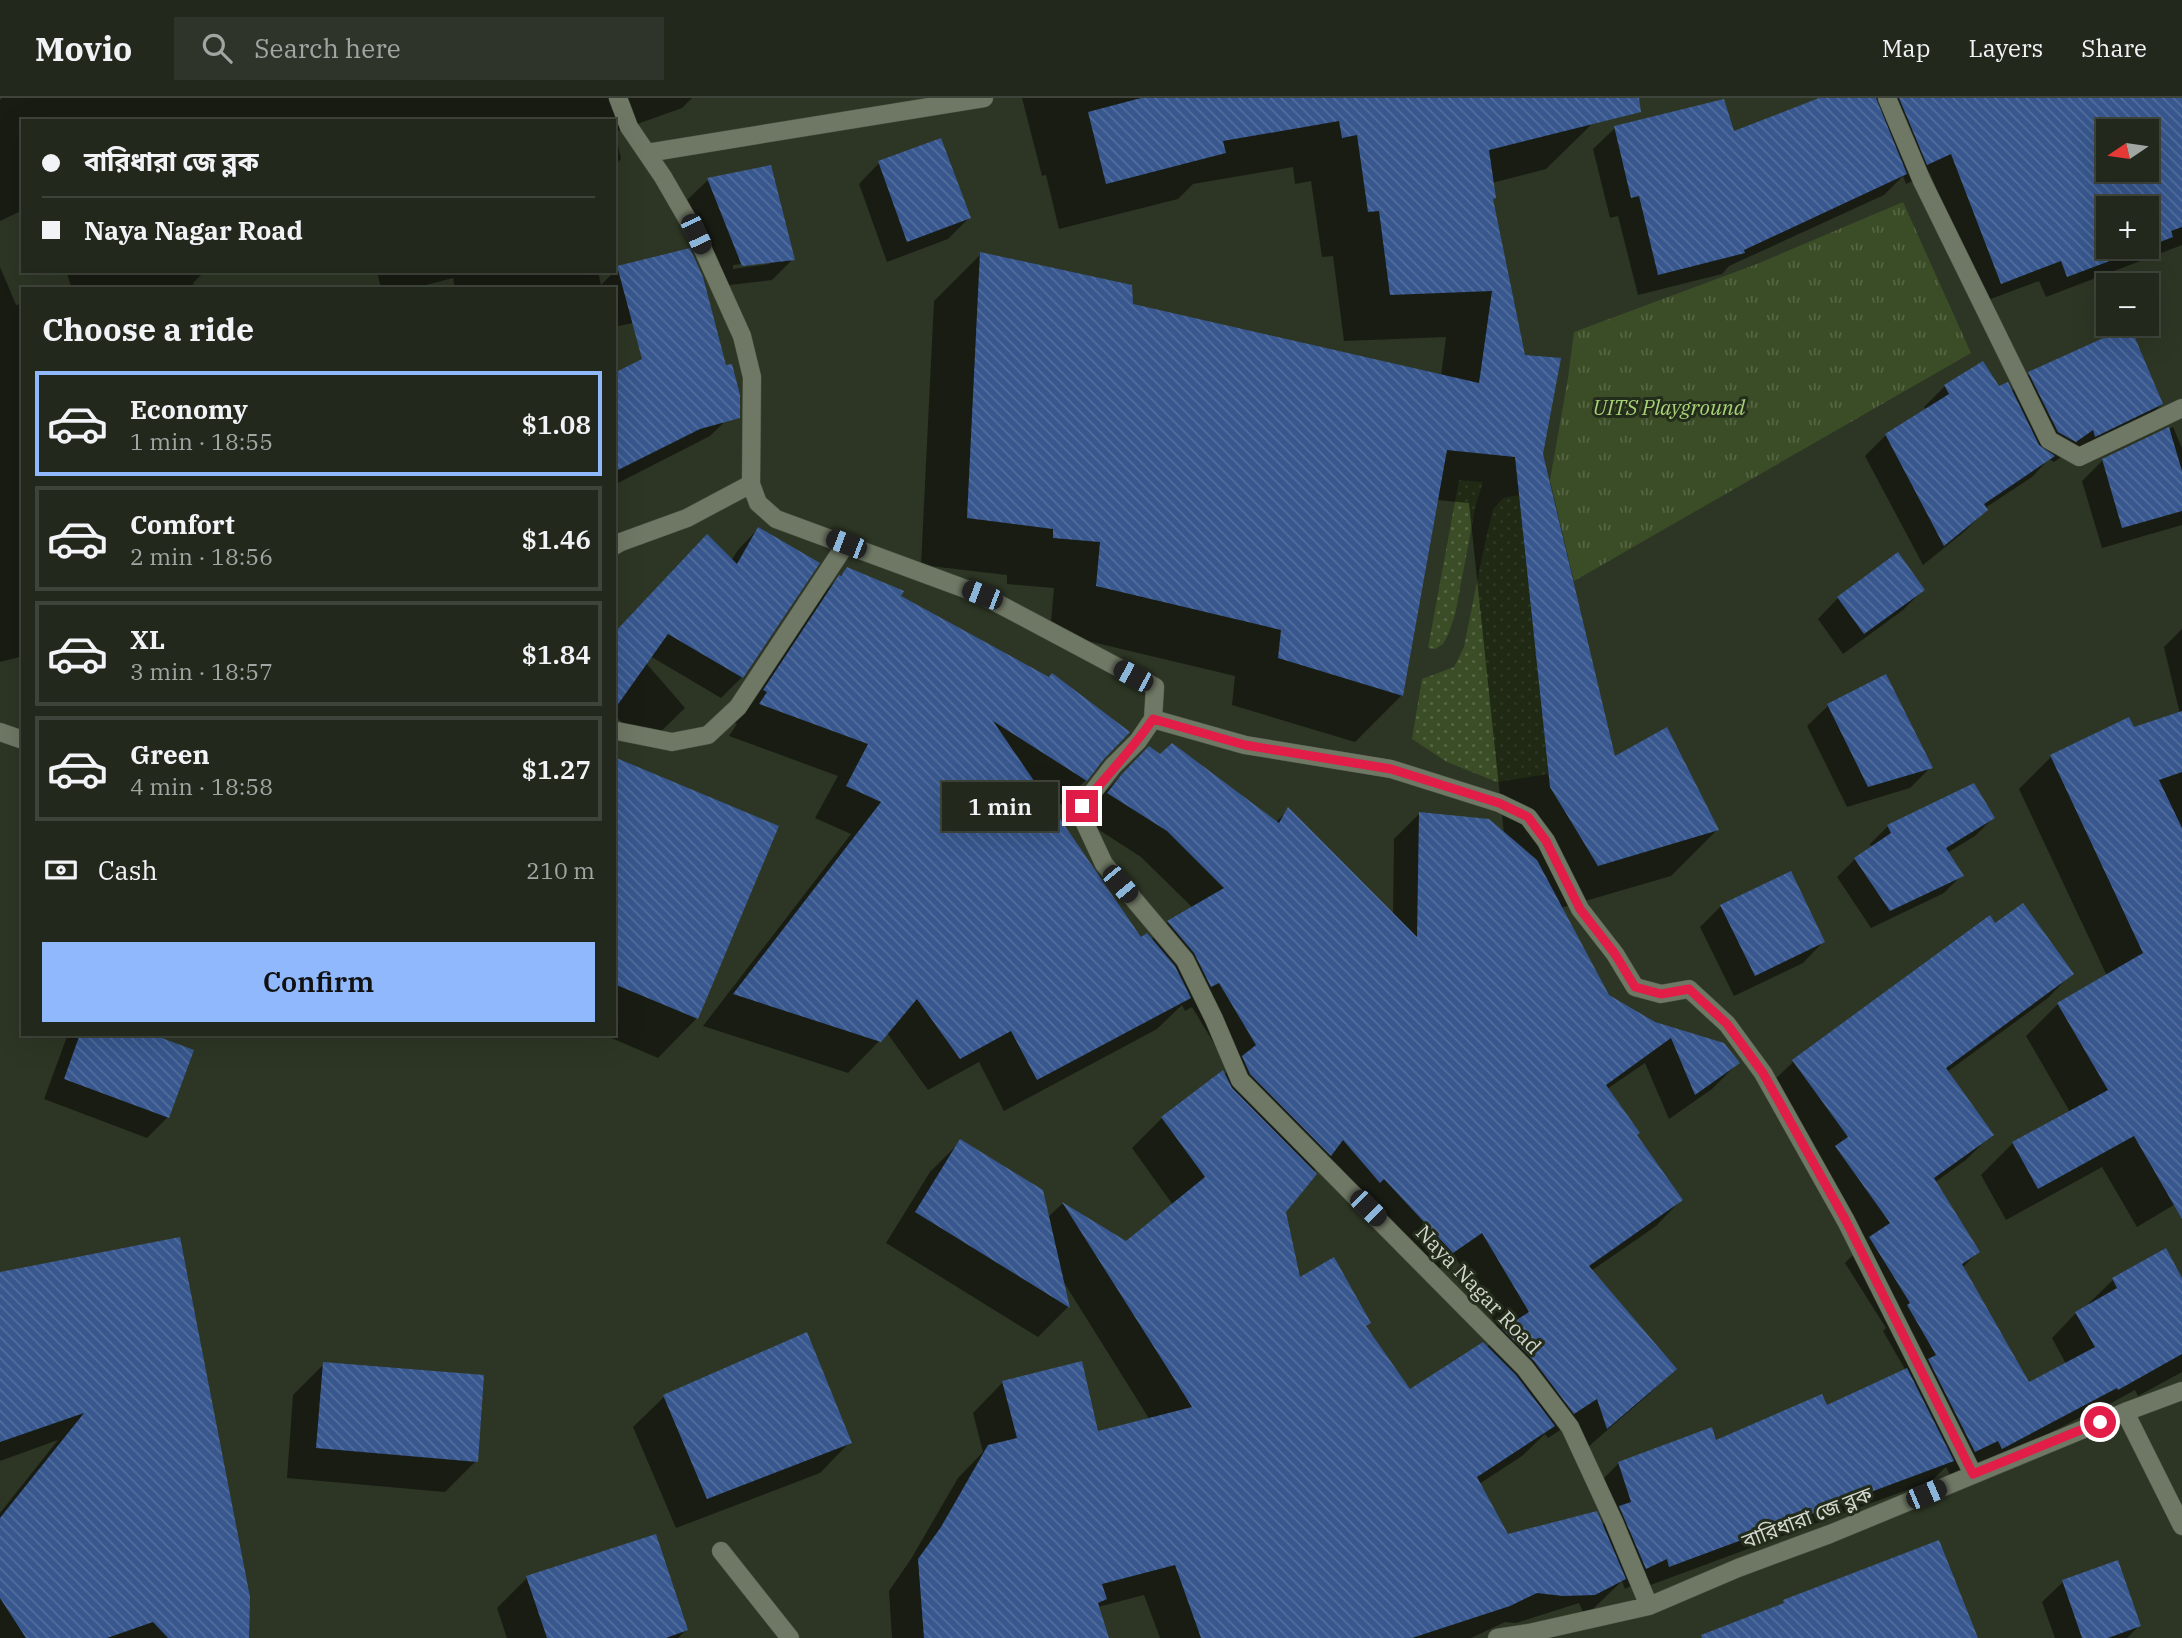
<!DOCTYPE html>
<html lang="en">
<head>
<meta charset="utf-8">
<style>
	body { margin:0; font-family:"IBM Plex Serif","Noto Sans Bengali",serif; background:#2e3429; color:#f1f3f6; height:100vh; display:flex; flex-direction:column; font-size:26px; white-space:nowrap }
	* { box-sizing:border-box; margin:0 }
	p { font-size:23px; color:#a2a6a3 }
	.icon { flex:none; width:38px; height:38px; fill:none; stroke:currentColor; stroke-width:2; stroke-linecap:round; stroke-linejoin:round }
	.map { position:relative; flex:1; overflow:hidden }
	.details { position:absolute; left:21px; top:189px; width:595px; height:749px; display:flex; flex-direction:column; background:#22281c; border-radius:0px; box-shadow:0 7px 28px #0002,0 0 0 2px #3f443b }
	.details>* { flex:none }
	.top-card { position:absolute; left:21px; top:21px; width:595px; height:154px; border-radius:0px; box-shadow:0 7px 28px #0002,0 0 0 2px #3f443b; display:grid; align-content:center; height:154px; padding:0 21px; background:#22281c }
	.needle { width:46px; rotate:257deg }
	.fabs { position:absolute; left:2096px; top:21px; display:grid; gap:14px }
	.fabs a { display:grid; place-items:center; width:63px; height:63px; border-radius:0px; background:#22281c; box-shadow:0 7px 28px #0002,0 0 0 2px #3f443b; font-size:35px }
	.end { position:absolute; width:32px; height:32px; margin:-16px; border:9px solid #e11d48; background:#fff; box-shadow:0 0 0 4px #fff }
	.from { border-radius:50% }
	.bubble { position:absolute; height:49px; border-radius:0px; background:#22281c; box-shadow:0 7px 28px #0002,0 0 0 2px #3f443b; font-size:23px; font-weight:600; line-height:49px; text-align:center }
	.car { position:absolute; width:21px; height:42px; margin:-21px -10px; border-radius:9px; box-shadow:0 0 5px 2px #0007; background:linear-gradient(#222 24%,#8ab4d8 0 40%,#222 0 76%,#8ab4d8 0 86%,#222 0) }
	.top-card b { display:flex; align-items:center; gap:24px; height:66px; font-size:26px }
	.top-card b+b { border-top:2px solid #3f443b }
	.top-card i { width:18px; height:18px; background:#f1f3f6 }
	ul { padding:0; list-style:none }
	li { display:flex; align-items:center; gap:21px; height:105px; margin:0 14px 10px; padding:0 7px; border:4px solid #3f443b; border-radius:0px }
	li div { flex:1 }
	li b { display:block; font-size:26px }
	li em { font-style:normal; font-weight:600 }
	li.current { border-color:#8fb8fd }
	li>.icon { width:63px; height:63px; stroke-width:1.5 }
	h2 { padding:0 21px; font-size:32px; line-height:84px }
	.pay { display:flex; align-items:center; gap:18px; height:77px; padding:0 21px; font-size:26px }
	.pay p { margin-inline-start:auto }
	.cta { display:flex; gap:14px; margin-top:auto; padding:14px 21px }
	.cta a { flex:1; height:80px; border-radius:0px; background:#8fb8fd; color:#111; font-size:28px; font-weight:600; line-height:80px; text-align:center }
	header { display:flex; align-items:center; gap:42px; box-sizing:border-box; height:98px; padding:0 35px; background:#22281c; border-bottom:2px solid #3f443b }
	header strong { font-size:33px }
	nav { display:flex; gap:38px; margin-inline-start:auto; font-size:24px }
	.search { width:490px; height:63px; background:#2e3429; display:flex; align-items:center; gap:18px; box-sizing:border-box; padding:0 24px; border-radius:0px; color:#a2a6a3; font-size:26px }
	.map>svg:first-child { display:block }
</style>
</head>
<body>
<header>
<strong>Movio</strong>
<div class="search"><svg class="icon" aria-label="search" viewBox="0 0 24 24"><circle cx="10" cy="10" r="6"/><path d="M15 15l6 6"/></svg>Search here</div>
<nav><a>Map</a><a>Layers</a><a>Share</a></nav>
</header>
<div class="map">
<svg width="2182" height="1540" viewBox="0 0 2182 1540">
	<defs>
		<pattern id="grass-dots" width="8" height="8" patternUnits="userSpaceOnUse" patternTransform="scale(1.75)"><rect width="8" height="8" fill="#3b4d26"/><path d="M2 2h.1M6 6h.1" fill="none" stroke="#566644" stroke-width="1.8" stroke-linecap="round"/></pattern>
		<pattern id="park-tufts" width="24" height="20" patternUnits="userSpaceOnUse" patternTransform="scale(1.75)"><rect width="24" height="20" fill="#3b4d26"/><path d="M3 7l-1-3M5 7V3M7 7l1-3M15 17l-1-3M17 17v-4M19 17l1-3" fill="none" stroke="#566644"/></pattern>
		<pattern id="building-back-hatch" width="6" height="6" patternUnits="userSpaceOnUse" patternTransform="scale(1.75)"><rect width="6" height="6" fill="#37578e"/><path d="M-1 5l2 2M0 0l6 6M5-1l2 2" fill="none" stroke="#536e9d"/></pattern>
	</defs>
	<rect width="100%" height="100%" fill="#2d3625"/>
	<path fill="url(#grass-dots)" d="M 1459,382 L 1483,384 L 1476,406 L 1455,517 L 1448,537 L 1443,546 L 1435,551 L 1428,550 Z
		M 1519,397 L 1549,676 L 1497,684 L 1447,664 L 1412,641 L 1422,581 L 1454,569 L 1464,549 L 1485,444 L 1493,411 L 1503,400 Z"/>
	<path fill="url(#park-tufts)" d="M 1903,104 L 1971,255 L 1574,483 L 1550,382 L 1568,280 L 1574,234 L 1757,166 Z"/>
	<path fill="#0007" fill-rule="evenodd" d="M 2,0 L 692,0 L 682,10 L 615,34 L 621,61 L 614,68 L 614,23 L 23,23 L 23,112 L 0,123 L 0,2 Z
		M 1022,0 L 1591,0 L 1593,25 L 1546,71 L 1492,85 L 1494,100 L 1492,102 L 1541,356 L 1614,661 L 1717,732 L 1671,778 L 1561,810 L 1608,898 L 1654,925 L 1738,965 L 1712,991 L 1669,1021 L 1645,965 L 1607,991 L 1635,1038 L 1681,1102 L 1656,1128 L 1591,1173 L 1675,1271 L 1649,1296 L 1581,1355 L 1571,1325 L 1548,1340 L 1545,1336 L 1522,1358 L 1479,1386 L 1508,1438 L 1601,1428 L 1609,1420 L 1598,1386 L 1619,1365 L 1715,1345 L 1826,1310 L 1906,1273 L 1883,1233 L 1886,1230 L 1845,1165 L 1863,1147 L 1811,1074 L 1823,1063 L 1768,988 L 1793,964 L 1990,819 L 1995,827 L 2072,875 L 2048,900 L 1947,974 L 1991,1037 L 1967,1061 L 1934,1085 L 1978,1154 L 1962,1170 L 2029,1286 L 2066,1266 L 2052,1240 L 2076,1215 L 2089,1208 L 2088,1206 L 2113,1182 L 2165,1152 L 2182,1183 L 2182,1274 L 2138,1298 L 2135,1292 L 2093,1315 L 2092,1313 L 1977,1374 L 1973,1367 L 1950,1377 L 1946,1369 L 1931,1383 L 1648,1488 L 1646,1480 L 1625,1491 L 1622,1483 L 1593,1511 L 1584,1516 L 1579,1505 L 1516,1525 L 1505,1524 L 1471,1540 L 1160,1540 L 1144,1497 L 1098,1509 L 1107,1540 L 892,1540 L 889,1493 L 911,1461 L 958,1380 L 983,1354 L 973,1315 L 1003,1284 L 1097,1335 L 1150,1322 L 1063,1183 L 1068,1209 L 1038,1239 L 886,1145 L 930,1074 L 961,1043 L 1047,1120 L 1062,1106 L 1126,1145 L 1173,1107 L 1132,1050 L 1162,1020 L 1230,972 L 1192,909 L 1185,913 L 1182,907 L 1157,931 L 1004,1013 L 979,964 L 928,992 L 887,935 L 848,975 L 703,928 L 851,736 L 815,720 L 838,678 L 729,638 L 737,626 L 733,624 L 808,511 L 847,471 L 899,499 L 1103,660 L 1086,682 L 1053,714 L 1140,841 L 1151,842 L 1168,824 L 1193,810 L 1141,759 L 1082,721 L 1096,703 L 1149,650 L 1276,724 L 1288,712 L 1393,817 L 1394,741 L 1419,716 L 1504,736 L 1469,405 L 1437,402 L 1402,597 L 1355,644 L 1232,607 L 1235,578 L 1050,534 L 1054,490 L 1007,486 L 1007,477 L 921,467 L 934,203 L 981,156 L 1131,207 L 1441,278 L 1446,239 L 1344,243 L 1333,158 L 1322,159 L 1311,83 L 1295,86 L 1293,69 L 1193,86 L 1178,101 L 1059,131 L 1046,77 L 1042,78 ZM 1318,1068 L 1353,1109 L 1357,1105 L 1427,1179 L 1455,1159 L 1501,1235 L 1486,1250 L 1410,1294 L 1365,1228 L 1299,1181 L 1284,1113 Z
		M 1823,0 L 2180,0 L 2182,5 L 2182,147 L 2046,199 L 2039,183 L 1980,205 L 1930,75 L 1906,86 L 1903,78 L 1884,97 L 1729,168 L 1722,176 L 1638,197 L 1618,118 L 1610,120 L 1593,51 L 1615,30 L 1733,36 ZM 2109,33 L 2147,33 L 2147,72 L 2109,72 ZM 2109,110 L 2147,110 L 2147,149 L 2109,149 Z
		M 879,65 L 969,120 L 948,141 L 887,164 L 859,86 Z
		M 708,82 L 793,161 L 772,182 L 721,188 L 687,102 ZM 770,163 L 770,166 L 733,171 L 733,167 Z
		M 0,169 L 16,207 L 23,205 L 23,558 L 0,564 Z
		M 618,170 L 684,214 L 614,229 L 614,191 L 455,191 L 453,180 L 411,191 L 381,191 L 377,173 L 598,173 L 601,187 Z
		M 66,173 L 205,173 L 193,185 L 195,191 L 72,191 Z
		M 614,276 L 739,310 L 710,338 L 614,387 Z
		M 2029,276 L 2162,306 L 2141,326 L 2075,358 L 2073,351 L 2054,364 L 2049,361 L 2032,379 L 1985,410 L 1986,412 L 1965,433 L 1923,467 L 1865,358 L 1886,337 L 1926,312 L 1924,309 L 1945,288 L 1998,290 L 2011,294 Z
		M 2173,329 L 2182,350 L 2182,427 L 2102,450 L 2082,383 L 2103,362 Z
		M 758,431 L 742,579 L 721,600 L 650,558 L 646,565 L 685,610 L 647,647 L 614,617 L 614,528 L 618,532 L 731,463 L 738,452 Z
		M 1923,492 L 1903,512 L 1843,556 L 1818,521 L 1838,500 Z
		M 2182,531 L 2182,1102 L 2137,1129 L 2102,1069 L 2006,1122 L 1981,1077 L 2013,1045 L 2070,1014 L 2026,938 L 2058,906 L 2107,878 L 2019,691 L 2051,659 L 2128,621 L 2133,631 L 2180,616 L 2164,549 Z
		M 1885,579 L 1930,670 L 1910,690 L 1847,709 L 1807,628 L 1828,608 Z
		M 614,661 L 697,920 L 658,960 L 602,936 L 614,936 Z
		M 1993,720 L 1975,738 L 1947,755 L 1962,777 L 1944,795 L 1871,830 L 1837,779 L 1855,761 L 1872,750 L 1870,746 L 1888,728 Z
		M 1721,808 L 1823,844 L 1803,865 L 1734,898 L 1700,829 Z
		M 68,936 L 146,936 L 168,1019 L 147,1040 L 44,1001 Z
		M 0,1177 L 248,1540 L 0,1540 L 0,1415 L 58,1342 L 0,1363 Z
		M 324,1266 L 476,1363 L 445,1394 L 287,1380 L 293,1297 Z
		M 664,1299 L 850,1344 L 820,1375 L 676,1430 L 633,1329 Z
		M 527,1480 L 686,1532 L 678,1540 L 507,1540 L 497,1510 Z
		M 2063,1484 L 2139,1528 L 2127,1540 L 2055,1540 L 2042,1504 Z"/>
	<path fill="url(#building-back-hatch)" fill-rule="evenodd" d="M 1141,0 L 1639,0 L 1641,14 L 1489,52 L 1496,100 L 1493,101 L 1525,257 L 1561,260 L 1543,356 L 1615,658 L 1667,629 L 1719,732 L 1598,768 L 1550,689 L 1515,359 L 1447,352 L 1403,598 L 1278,560 L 1281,532 L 1096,488 L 1100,444 L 1053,440 L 1053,431 L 967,420 L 980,154 L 1132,187 L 1133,206 L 1479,285 L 1492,193 L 1390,197 L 1379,113 L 1368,114 L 1357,37 L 1342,40 L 1339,23 L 1223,43 L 1226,55 L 1106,86 L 1088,14 Z
		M 1819,0 L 1876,0 L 1907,76 L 1744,152 L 1745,155 L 1658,177 L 1639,98 L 1631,100 L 1614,28 L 1724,1 L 1734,33 Z
		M 1899,0 L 2182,0 L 2182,129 L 2171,133 L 2173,139 L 2147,149 L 2147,110 L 2109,110 L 2109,149 L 2147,149 L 2067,179 L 2061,163 L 2001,186 L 1951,56 L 1927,67 ZM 2109,33 L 2147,33 L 2147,72 L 2109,72 Z
		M 941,40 L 971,120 L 907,144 L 878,63 Z
		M 771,67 L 795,162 L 742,168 L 707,80 Z
		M 690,150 L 703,179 L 726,267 L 732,266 L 740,297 L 740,320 L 700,331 L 614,374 L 614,275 L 642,261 L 617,168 Z
		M 2130,228 L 2163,306 L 2095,339 L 2093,332 L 2076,344 L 2058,334 L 2028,274 Z
		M 1983,263 L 1999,288 L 2008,284 L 2039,347 L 2055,358 L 1984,406 L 1988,412 L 1944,448 L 1885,336 L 1949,296 L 1944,287 Z
		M 2169,329 L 2182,373 L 2182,413 L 2122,430 L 2102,361 Z
		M 758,429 L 820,465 L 743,580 L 668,536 L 614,612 L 614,535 L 707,436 L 737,466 Z
		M 1898,454 L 1925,492 L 1864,536 L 1837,499 Z
		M 847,469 L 904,493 L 901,498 L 1049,579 L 1052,575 L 1130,634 L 1104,661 L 1087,683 L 993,623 L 1141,839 L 1147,835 L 1175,868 L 1191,900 L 1037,982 L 1011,933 L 960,961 L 917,901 L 881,944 L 733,896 L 881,704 L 846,688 L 868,646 L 759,606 L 767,594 L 763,592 L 839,477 L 841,478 Z
		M 1886,576 L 1933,670 L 1868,689 L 1827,606 Z
		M 2182,613 L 2182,674 L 2159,682 L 2182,730 L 2182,1121 L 2134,1038 L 2038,1091 L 2012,1044 L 2108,992 L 2057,905 L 2143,855 L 2050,657 L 2129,619 L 2134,629 Z
		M 1172,645 L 1279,725 L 1288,709 L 1417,839 L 1419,714 L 1489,721 L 1537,762 L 1609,897 L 1655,924 L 1724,945 L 1740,965 L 1695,997 L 1671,940 L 1606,987 L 1640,1035 L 1637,1037 L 1683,1102 L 1589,1168 L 1677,1271 L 1607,1331 L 1597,1301 L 1574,1316 L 1534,1263 L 1502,1231 L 1529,1214 L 1482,1135 L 1453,1155 L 1384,1081 L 1380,1085 L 1343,1042 L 1331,1058 L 1250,976 L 1242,958 L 1256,947 L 1219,885 L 1211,889 L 1194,855 L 1167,823 L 1224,790 L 1167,733 L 1107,695 L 1122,676 L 1149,648 L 1160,656 Z
		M 614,659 L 779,728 L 698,921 L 614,886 Z
		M 1974,685 L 1995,720 L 1946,750 L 1964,778 L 1890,813 L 1854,760 L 1891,735 L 1887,727 Z
		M 1791,773 L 1825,844 L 1755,878 L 1720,807 Z
		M 2023,805 L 2074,876 L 1946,970 L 1994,1037 L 1934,1080 L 1980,1154 L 1962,1166 L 2029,1284 L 2095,1249 L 2075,1214 L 2117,1190 L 2112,1180 L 2166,1150 L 2182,1180 L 2182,1256 L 2118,1292 L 2117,1290 L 2002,1351 L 1998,1343 L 1975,1354 L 1928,1261 L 1936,1257 L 1907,1207 L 1910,1205 L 1869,1139 L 1890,1125 L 1835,1048 L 1848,1039 L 1792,962 L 1990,817 L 1995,825 Z
		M 80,936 L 151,936 L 194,952 L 169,1020 L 64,981 Z
		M 1223,972 L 1232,990 L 1317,1076 L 1286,1114 L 1300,1179 L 1334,1159 L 1371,1225 L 1366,1228 L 1410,1291 L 1483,1244 L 1516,1277 L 1555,1328 L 1477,1379 L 1508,1436 L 1597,1413 L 1626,1481 L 1595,1497 L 1563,1498 L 1537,1495 L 1510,1508 L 1412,1540 L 1201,1540 L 1175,1467 L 1102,1486 L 1107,1501 L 1098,1505 L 1109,1540 L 924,1540 L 918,1461 L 941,1429 L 988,1347 L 1017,1340 L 1002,1283 L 1082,1263 L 1098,1333 L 1192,1309 L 1062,1104 L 1126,1143 L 1205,1079 L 1161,1019 Z
		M 960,1041 L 1043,1092 L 1070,1210 L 915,1114 Z
		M 180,1139 L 250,1499 L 249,1540 L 168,1540 L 153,1524 L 107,1540 L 26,1540 L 0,1500 L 0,1420 L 84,1315 L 0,1344 L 0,1174 Z
		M 807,1234 L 852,1345 L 707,1401 L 663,1297 Z
		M 323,1264 L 484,1277 L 478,1364 L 316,1350 Z
		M 1907,1270 L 1954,1363 L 1669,1469 L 1667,1461 L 1646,1471 L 1619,1408 L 1631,1404 L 1618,1364 L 1712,1329 L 1716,1342 L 1822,1296 L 1827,1307 Z
		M 656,1436 L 688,1532 L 666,1540 L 547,1540 L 526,1478 Z
		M 1939,1442 L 1978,1540 L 1702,1540 L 1701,1537 L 1784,1505 L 1783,1502 Z
		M 2118,1462 L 2141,1528 L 2108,1540 L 2082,1540 L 2062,1482 Z"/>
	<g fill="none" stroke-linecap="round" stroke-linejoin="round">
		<defs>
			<path id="service" d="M 721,1453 L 790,1540"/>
			<path id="pedestrian" d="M 614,448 L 621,444 L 687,420 L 751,386
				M 0,634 L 23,642"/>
			<path id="minor" d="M 618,0 L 629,29 L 663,79 L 696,136 L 742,238 L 752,279 L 751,386 L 758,405 L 776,421 L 982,497 L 1155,589 L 1153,621 L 1138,643 L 1113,668 L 1082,708 L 1082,719 L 1104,766 L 1185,862 L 1214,921 L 1240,982 L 1525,1270 L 1570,1329 L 1614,1424 L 1649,1508
				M 1887,0 L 1922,83 L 2049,342 L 2079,359 L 2182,310
				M 647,55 L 984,0
				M 1153,621 L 1245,647 L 1391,671 L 1499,705 L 1528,719 L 1546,743 L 1580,811 L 1615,856 L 1635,889 L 1661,896 L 1689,891 L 1727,926 L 1763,975 L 1846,1123 L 1973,1376
				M 617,633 L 672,644 L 708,637 L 738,609 L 846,446
				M 2125,1314 L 2182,1428
				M 1497,1540 L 1529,1535 L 1649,1508 L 1738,1470 L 1830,1436 L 2125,1314 L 2182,1293"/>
		</defs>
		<use href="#service" stroke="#4a5142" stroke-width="19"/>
		<use href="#pedestrian" stroke="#4a5142" stroke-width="19"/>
		<use href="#minor" stroke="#4a5142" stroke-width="19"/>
		<use href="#service" stroke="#6f7865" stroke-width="18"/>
		<use href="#pedestrian" stroke="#6f7865" stroke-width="18"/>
		<use href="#minor" stroke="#6f7865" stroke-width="18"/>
	</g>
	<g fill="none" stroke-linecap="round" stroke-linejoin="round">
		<path stroke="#e11d48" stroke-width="9" d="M 1082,708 C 1105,679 1132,652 1153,621 L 1245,647 L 1391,671 L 1499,705 L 1528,719 L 1546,743 L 1580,811 L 1615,856 L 1635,889 L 1661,896 L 1689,891 L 1727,926 L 1763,975 L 1846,1123 L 1973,1376 L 2100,1324"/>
	</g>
	<g text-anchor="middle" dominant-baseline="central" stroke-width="6" stroke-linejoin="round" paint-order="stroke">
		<g font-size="21" font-style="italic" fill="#a8d277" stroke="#242c1b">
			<text x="1669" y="309">UITS Playground</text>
		</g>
		<g font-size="21" fill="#d1d7cc" stroke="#242c1b">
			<text transform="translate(1479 1191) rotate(46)">Naya Nagar Road</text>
			<text transform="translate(1807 1419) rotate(-21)">বারিধারা জে ব্লক</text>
		</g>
	</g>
</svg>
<div class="fabs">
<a><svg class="needle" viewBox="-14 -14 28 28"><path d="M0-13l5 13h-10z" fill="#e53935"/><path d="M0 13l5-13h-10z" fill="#a2a6a3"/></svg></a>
<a>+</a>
<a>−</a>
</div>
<i class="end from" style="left:2100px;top:1324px"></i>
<i class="end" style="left:1082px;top:708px"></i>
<div class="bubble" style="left:942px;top:684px;width:116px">1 min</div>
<i class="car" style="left:696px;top:136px;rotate:155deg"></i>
<i class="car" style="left:846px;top:446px;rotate:291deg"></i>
<i class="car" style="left:982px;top:497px;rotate:291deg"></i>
<i class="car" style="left:1133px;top:578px;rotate:298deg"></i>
<i class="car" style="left:1120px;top:786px;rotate:140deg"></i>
<i class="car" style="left:1368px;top:1110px;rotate:135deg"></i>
<i class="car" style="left:1926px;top:1396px;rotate:67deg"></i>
<div class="top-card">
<b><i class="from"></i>বারিধারা জে ব্লক</b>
<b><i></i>Naya Nagar Road</b>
</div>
<section class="details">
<h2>Choose a ride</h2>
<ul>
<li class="current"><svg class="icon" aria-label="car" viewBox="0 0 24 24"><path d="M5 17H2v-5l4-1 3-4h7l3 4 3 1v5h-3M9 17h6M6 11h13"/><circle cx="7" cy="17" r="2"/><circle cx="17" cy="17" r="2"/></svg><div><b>Economy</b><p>1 min · 18:55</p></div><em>$1.08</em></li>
<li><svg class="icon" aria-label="car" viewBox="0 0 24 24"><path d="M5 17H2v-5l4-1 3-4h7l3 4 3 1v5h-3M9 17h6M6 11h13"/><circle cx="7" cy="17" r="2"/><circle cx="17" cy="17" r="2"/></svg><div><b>Comfort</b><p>2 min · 18:56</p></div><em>$1.46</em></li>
<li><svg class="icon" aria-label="car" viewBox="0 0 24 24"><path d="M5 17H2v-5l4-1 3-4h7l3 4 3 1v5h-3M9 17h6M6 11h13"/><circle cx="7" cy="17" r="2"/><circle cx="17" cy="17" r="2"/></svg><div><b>XL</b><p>3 min · 18:57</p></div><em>$1.84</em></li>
<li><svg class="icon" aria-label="car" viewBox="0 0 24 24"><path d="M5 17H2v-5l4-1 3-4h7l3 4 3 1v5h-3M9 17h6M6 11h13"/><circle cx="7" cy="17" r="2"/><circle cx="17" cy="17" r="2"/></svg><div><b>Green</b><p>4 min · 18:58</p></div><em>$1.27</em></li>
</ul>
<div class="pay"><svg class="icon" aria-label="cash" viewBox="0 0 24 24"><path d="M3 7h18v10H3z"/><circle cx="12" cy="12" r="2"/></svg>Cash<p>210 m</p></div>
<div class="cta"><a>Confirm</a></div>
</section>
</div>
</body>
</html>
